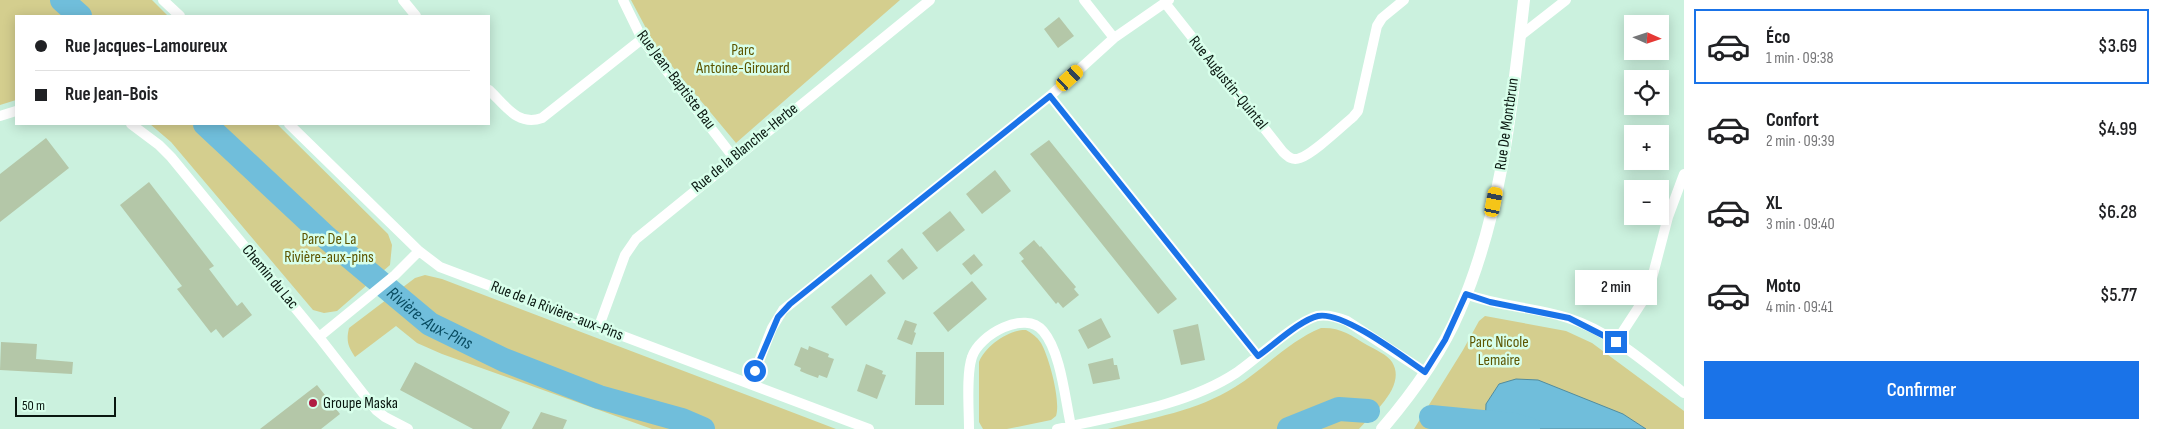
<!DOCTYPE html>
<html lang="fr">
<head>
<meta charset="utf-8">
<style>
	body { margin:0; font-family:"Sofia Sans Condensed",sans-serif; background:#f2f2f2; color:#202124; height:100vh; display:flex; flex-direction:column; font-size:19px; white-space:nowrap }
	* { box-sizing:border-box; margin:0 }
	p { font-size:16px; color:#757577 }
	.icon { flex:none; width:28px; height:28px; fill:none; stroke:currentColor; stroke-width:2; stroke-linecap:round; stroke-linejoin:round }
	.map { position:relative; flex:1; overflow:hidden }
	.sheet { display:flex; flex-direction:column; background:#fff; width:475px }
	.sheet>* { flex:none }
	.top-card { position:absolute; left:15px; top:15px; width:475px; height:110px; border-radius:0px; box-shadow:0 2px 12px #0003; display:grid; align-content:center; height:110px; padding:0 20px; background:#fff }
	.needle { width:32px; rotate:93deg }
	.buttons { position:absolute; left:1624px; top:15px; display:grid; gap:10px }
	.buttons a { display:grid; place-items:center; width:45px; height:45px; border-radius:0px; background:#fff; box-shadow:0 2px 12px #0003; font-size:25px }
	.scale { position:absolute; left:15px; bottom:12px; width:101px; box-sizing:border-box; padding-left:5px; border:2px solid #091710; border-top:0; font-size:14px; line-height:18px; white-space:nowrap; color:#091710; -webkit-text-stroke:4px #d8ffeb; paint-order:stroke }
	.end { position:absolute; width:22px; height:22px; margin:-11px; border:6px solid #1a73e8; background:#fff; box-shadow:0 0 0 2px #fff }
	.from { border-radius:50% }
	.bubble { position:absolute; height:35px; border-radius:0px; background:#fff; box-shadow:0 2px 12px #0003; font-size:16px; font-weight:600; line-height:35px; text-align:center }
	.car { position:absolute; width:15px; height:30px; margin:-15px -8px; border-radius:6px; box-shadow:0 0 4px 1px #0007; background:linear-gradient(#f5c518 24%,#345 0 40%,#f5c518 0 76%,#345 0 86%,#f5c518 0) }
	.top-card b { display:flex; align-items:center; gap:18px; height:48px; font-size:19px }
	.top-card b+b { border-top:1px solid #e0e0e0 }
	.top-card i { width:12px; height:12px; background:#202124 }
	ul { padding:9px 0 0; list-style:none }
	li { display:flex; align-items:center; gap:15px; height:75px; margin:0 10px 8px; padding:0 10px; border:2px solid transparent; border-radius:0px }
	li div { flex:1 }
	li b { display:block; font-size:19px }
	li em { font-style:normal; font-weight:600 }
	li.active { border-color:#1a73e8 }
	li>.icon { width:45px; height:45px; stroke-width:1.5 }
	.button { display:flex; gap:10px; margin-top:auto; padding:10px 20px }
	.button a { flex:1; height:58px; border-radius:0px; background:#1a73e8; color:#fff; font-size:20px; font-weight:600; line-height:58px; text-align:center }
	main { display:flex; flex:1; min-height:0 }
	.map>svg:first-child { display:block }
</style>
</head>
<body>
<main>
<div class="map">
<svg width="1684" height="429" viewBox="0 0 1684 429">
	<rect width="100%" height="100%" fill="#cbf1de"/>
	<path fill="#d4ce8e" d="M 0,0 L 152,0 L 168,16 L 16,16 L 16,100 L 0,105 Z
		M 631,0 L 900,0 L 736,143 L 656,47 Z
		M 150,124 L 277,124 L 388,234 L 392,245 L 390,265 L 337,311 L 324,313 L 313,310 L 171,142 Z
		M 425,275 L 442,279 L 836,429 L 652,429 L 442,354 L 417,343 L 396,326 L 355,357 C 348,346 346,341 349,328 L 415,278 Z
		M 1485,316 L 1566,331 L 1592,343 L 1684,411 L 1684,429 L 1646,429 L 1623,414 L 1499,384 L 1486,404 L 1485,429 L 1414,429 L 1463,350 L 1479,321 Z
		M 1321,328 C 1340,327 1351,335 1367,345 C 1374,349 1388,355 1392,362 C 1407,386 1373,413 1359,429 L 1108,429 C 1152,418 1197,411 1235,387 C 1265,368 1289,341 1321,328 Z
		M 1026,330 C 1032,333 1037,337 1041,343 C 1049,357 1061,401 1056,416 L 1051,420 L 1007,429 L 983,429 L 979,422 L 979,362 C 985,346 1010,329 1026,330 Z"/>
	<path fill="#70bedb" stroke="#518c9e" d="M 1516,379 L 1538,380 L 1623,414 L 1646,429 L 1485,429 L 1486,404 L 1499,384 Z"/>
	<g fill="none" stroke-linecap="round" stroke-linejoin="round">
		<g stroke="#70bedb" stroke-width="24">
			<path d="M 62,0 L 80,16"/>
			<path id="s1" d="M 205,124 L 327,238 L 430,324 L 504,360 L 599,397 L 682,420 L 703,429"/>
			<path d="M 1431,417 L 1514,425 L 1528,429"/>
			<path d="M 1289,429 L 1339,409 L 1368,411"/>
		</g>
	</g>
	<path fill="#b4c7a8" d="M 1059,17 L 1074,36 L 1058,48 L 1044,29 Z
		M 46,138 L 69,168 L 0,222 L 0,174 Z
		M 1049,140 L 1177,299 L 1158,314 L 1030,154 Z
		M 995,170 L 1011,191 L 982,214 L 966,194 Z
		M 149,182 L 214,266 L 209,269 L 237,306 L 242,302 L 252,315 L 223,338 L 216,329 L 211,333 L 177,289 L 182,286 L 120,205 Z
		M 950,211 L 965,230 L 937,252 L 922,233 Z
		M 1034,240 L 1040,247 L 1041,246 L 1076,287 L 1074,289 L 1079,295 L 1063,308 L 1058,302 L 1056,304 L 1021,261 L 1024,259 L 1019,253 Z
		M 902,248 L 918,268 L 903,280 L 887,261 Z
		M 974,254 L 983,265 L 971,275 L 962,264 Z
		M 871,274 L 886,293 L 846,326 L 831,307 Z
		M 972,281 L 987,299 L 948,332 L 933,313 Z
		M 1101,318 L 1111,337 L 1088,349 L 1078,330 Z
		M 905,320 L 917,324 L 914,332 L 916,333 L 912,345 L 897,339 Z
		M 1198,324 L 1205,360 L 1181,365 L 1173,330 Z
		M 1,342 L 37,344 L 36,359 L 73,362 L 72,374 L 0,370 Z
		M 809,346 L 829,354 L 828,357 L 834,359 L 827,378 L 819,375 L 818,378 L 807,374 L 800,371 L 801,368 L 794,365 L 801,347 L 808,350 Z
		M 916,352 L 944,352 L 944,405 L 915,405 Z
		M 1113,358 L 1114,365 L 1117,365 L 1120,379 L 1093,384 L 1088,364 Z
		M 415,362 L 510,412 L 501,429 L 473,429 L 400,390 Z
		M 866,364 L 883,371 L 882,374 L 886,375 L 877,399 L 857,391 Z
		M 317,385 L 340,414 L 321,429 L 260,429 Z
		M 541,412 L 567,420 L 563,429 L 532,429 Z"/>
	<g fill="none" stroke-linecap="round" stroke-linejoin="round">
		<path stroke="#fff" stroke-width="10" d="M 163,0 L 180,16
			M 403,0 L 416,16
			M 623,0 L 642,39 L 734,158
			M 1084,0 L 1114,38
			M 1165,3 L 1283,152 C 1288,157 1293,161 1300,158 C 1313,154 1341,127 1353,117 L 1358,111 L 1377,26 L 1382,18 L 1404,0
			M 1520,36 L 1566,0
			M 489,90 C 505,105 518,127 542,118 L 642,39
			M 1050,96 L 1258,356
			M 0,116 L 16,111
			M 131,124 L 159,145 L 171,157 L 319,337 L 376,410 L 385,417 L 408,429
			M 289,124 L 419,251 L 440,267 L 869,429
			M 1466,294 C 1499,307 1535,307 1568,318 C 1612,332 1648,365 1684,393
			M 599,326 L 625,255 L 636,239 L 930,0
			M 319,337 L 395,275 L 419,251
			M 1616,342 L 1644,299 L 1651,282 L 1668,217 L 1684,174
			M 750,384 L 772,328 L 783,310 L 1050,96 L 1114,38 L 1169,0
			M 969,429 C 969,409 966,374 972,357 C 979,335 1025,309 1043,331 C 1061,352 1065,399 1071,426
			M 1057,429 C 1114,416 1186,406 1236,373 C 1257,359 1294,323 1317,316 C 1327,314 1337,317 1347,321 L 1425,372"/>
		<path stroke="#fff" stroke-width="12" d="M 1382,429 C 1412,394 1441,354 1459,312 C 1502,214 1512,105 1524,0"/>
	</g>
	<g fill="none" stroke-linecap="round" stroke-linejoin="round">
		<path stroke="#1a73e8" stroke-width="6" d="M 755,371 L 778,317 L 790,304 L 1050,96 L 1258,356 C 1274,345 1300,320 1318,316 C 1343,311 1403,357 1425,372 L 1445,340 L 1466,294 L 1490,302 L 1569,318 L 1616,342"/>
	</g>
	<circle fill="#b01d43" stroke="#d8ffeb" stroke-width="2" cx="313" cy="403" r="5"/>
	<g text-anchor="middle" dominant-baseline="central" stroke-width="5" stroke-linejoin="round" paint-order="stroke">
		<g font-size="16" fill="#5d5500" stroke="#d8ffeb">
			<text x="743" y="50">Parc<tspan x="743" dy="18">Antoine-Girouard</tspan></text>
			<text x="329" y="239">Parc De La<tspan x="329" dy="18">Rivière-aux-pins</tspan></text>
			<text x="1499" y="342">Parc Nicole<tspan x="1499" dy="18">Lemaire</tspan></text>
		</g>
		<g font-size="16" fill="#091710" stroke="#d8ffeb">
			<text transform="translate(676 80) rotate(53)">Rue Jean-Baptiste Bau</text>
			<text transform="translate(1228 83) rotate(51)">Rue Augustin-Quintal</text>
			<text transform="translate(1507 124) rotate(-82)">Rue De Montbrun</text>
			<text transform="translate(745 148) rotate(-39)">Rue de la Blanche-Herbe</text>
			<text transform="translate(270 277) rotate(50)">Chemin du Lac</text>
			<text transform="translate(557 311) rotate(21)">Rue de la Rivière-aux-Pins</text>
		</g>
		<g font-size="16" fill="#091710" stroke="#d8ffeb" text-anchor="start">
			<text x="323" y="403">Groupe Maska</text>
		</g>
		<g font-size="18" font-style="italic" fill="#094d62" stroke="#d8ffeb">
			<text stroke="none"><textPath href="#s1" startOffset="298">Rivière-Aux-Pins</textPath></text>
		</g>
	</g>
</svg>
<div class="buttons">
<a><svg class="needle" viewBox="-14 -14 28 28"><path d="M0-13l5 13h-10z" fill="#e53935"/><path d="M0 13l5-13h-10z" fill="#757577"/></svg></a>
<a><svg class="icon" aria-label="locate" viewBox="0 0 24 24"><circle cx="12" cy="12" r="6"/><path d="M12 2v4M12 18v4M2 12h4M18 12h4"/></svg></a>
<a>+</a>
<a>−</a>
</div>
<div class="scale">50 m</div>
<i class="end from" style="left:755px;top:371px"></i>
<i class="end" style="left:1616px;top:342px"></i>
<div class="bubble" style="left:1575px;top:270px;width:82px">2 min</div>
<i class="car" style="left:1070px;top:78px;rotate:48deg"></i>
<i class="car" style="left:1494px;top:202px;rotate:11deg"></i>
<div class="top-card">
<b><i class="from"></i>Rue Jacques-Lamoureux</b>
<b><i></i>Rue Jean-Bois</b>
</div>
</div>
<section class="sheet">
<ul>
<li class="active"><svg class="icon" aria-label="car" viewBox="0 0 24 24"><path d="M5 17H2v-5l4-1 3-4h7l3 4 3 1v5h-3M9 17h6M6 11h13"/><circle cx="7" cy="17" r="2"/><circle cx="17" cy="17" r="2"/></svg><div><b>Éco</b><p>1 min · 09:38</p></div><em>$3.69</em></li>
<li><svg class="icon" aria-label="car" viewBox="0 0 24 24"><path d="M5 17H2v-5l4-1 3-4h7l3 4 3 1v5h-3M9 17h6M6 11h13"/><circle cx="7" cy="17" r="2"/><circle cx="17" cy="17" r="2"/></svg><div><b>Confort</b><p>2 min · 09:39</p></div><em>$4.99</em></li>
<li><svg class="icon" aria-label="car" viewBox="0 0 24 24"><path d="M5 17H2v-5l4-1 3-4h7l3 4 3 1v5h-3M9 17h6M6 11h13"/><circle cx="7" cy="17" r="2"/><circle cx="17" cy="17" r="2"/></svg><div><b>XL</b><p>3 min · 09:40</p></div><em>$6.28</em></li>
<li><svg class="icon" aria-label="car" viewBox="0 0 24 24"><path d="M5 17H2v-5l4-1 3-4h7l3 4 3 1v5h-3M9 17h6M6 11h13"/><circle cx="7" cy="17" r="2"/><circle cx="17" cy="17" r="2"/></svg><div><b>Moto</b><p>4 min · 09:41</p></div><em>$5.77</em></li>
</ul>
<div class="button"><a>Confirmer</a></div>
</section>
</main>
</body>
</html>
